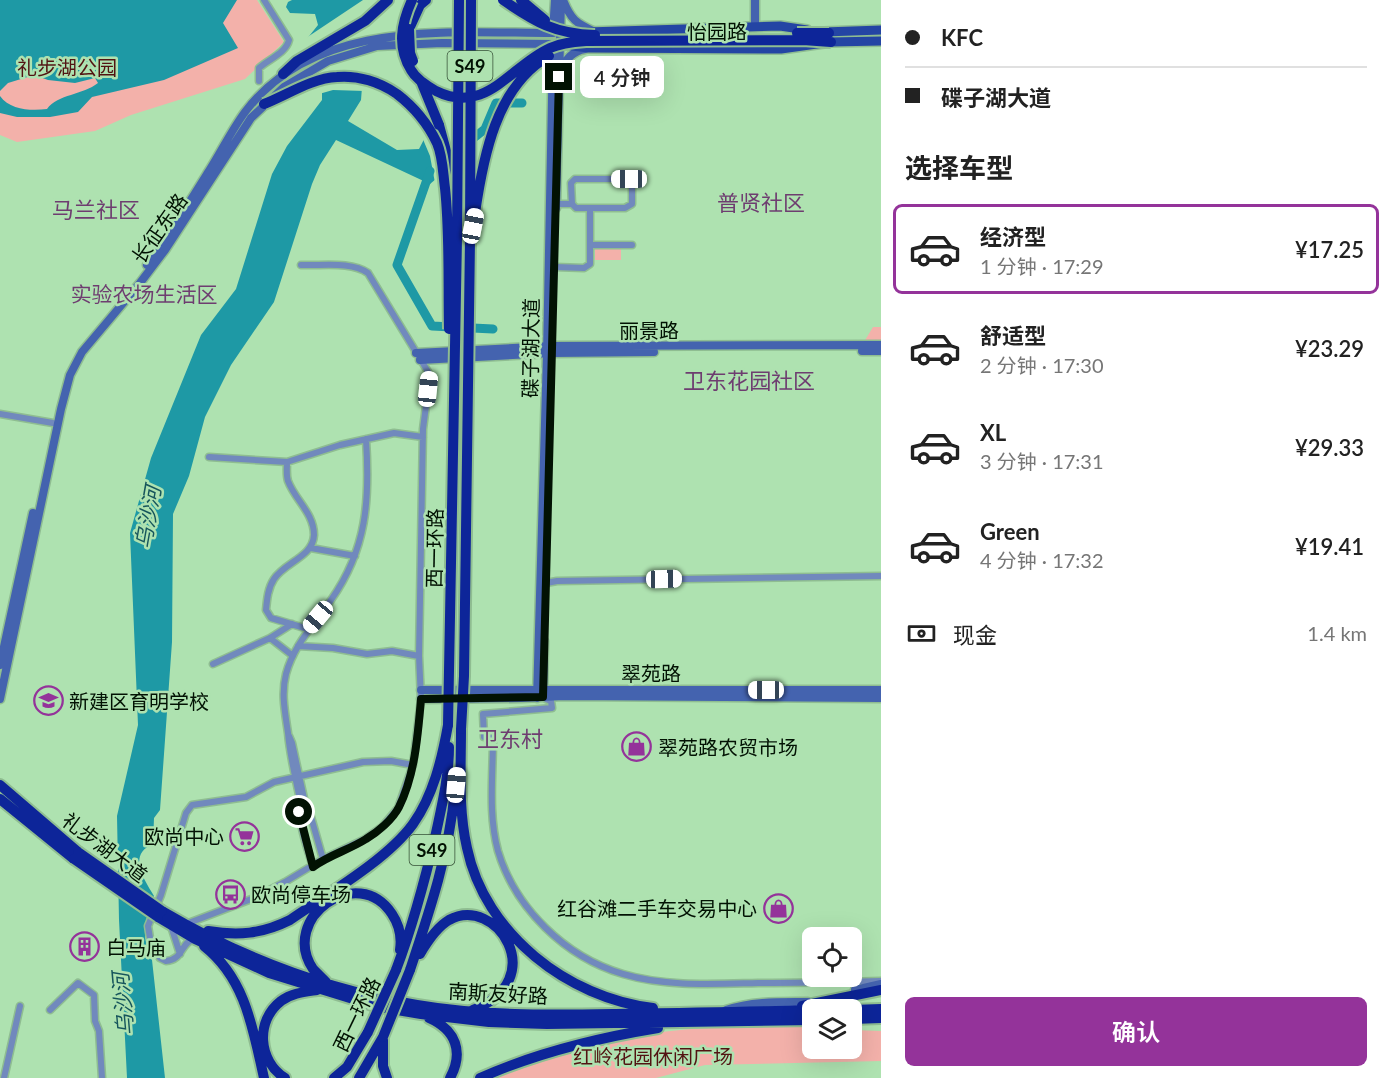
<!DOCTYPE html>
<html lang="zh">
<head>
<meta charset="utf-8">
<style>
	body { margin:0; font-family:Lato,"Noto Sans SC",sans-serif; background:#f6f6f6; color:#222; height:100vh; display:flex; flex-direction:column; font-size:22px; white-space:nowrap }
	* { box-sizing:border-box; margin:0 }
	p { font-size:20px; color:#767676 }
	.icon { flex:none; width:33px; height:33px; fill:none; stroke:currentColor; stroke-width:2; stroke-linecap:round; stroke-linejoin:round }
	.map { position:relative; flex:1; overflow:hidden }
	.sheet { display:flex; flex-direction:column; background:#fff; width:510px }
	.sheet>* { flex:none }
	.banner { display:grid; align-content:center; height:132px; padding:0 24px; background:#fff }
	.buttons { position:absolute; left:802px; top:927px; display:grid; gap:12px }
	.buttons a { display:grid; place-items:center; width:60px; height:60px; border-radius:9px; background:#fff; box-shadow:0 6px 24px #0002; font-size:30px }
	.end { position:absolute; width:27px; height:27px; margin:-14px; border:8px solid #021203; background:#fff; box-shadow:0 0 0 3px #fff }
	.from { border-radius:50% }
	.bubble { position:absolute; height:42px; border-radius:9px; background:#fff; box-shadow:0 6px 24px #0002; font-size:20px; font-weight:600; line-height:42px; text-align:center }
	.car { position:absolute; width:18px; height:36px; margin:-18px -9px; border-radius:8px; box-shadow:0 0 4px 2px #0007; background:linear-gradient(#fff 24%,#345 0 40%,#fff 0 76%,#345 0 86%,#fff 0) }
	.banner b { display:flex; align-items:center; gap:21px; height:57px; font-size:22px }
	.banner b+b { border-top:2px solid #e0e0e0 }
	.banner i { width:15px; height:15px; background:#222 }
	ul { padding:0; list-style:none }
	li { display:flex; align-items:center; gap:18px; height:90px; margin:0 12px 9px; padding:0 12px; border:3px solid transparent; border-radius:9px }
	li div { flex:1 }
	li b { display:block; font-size:22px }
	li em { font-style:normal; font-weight:600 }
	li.active { border-color:#94339a }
	li>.icon { width:54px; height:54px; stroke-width:1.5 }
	h2 { padding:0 24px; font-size:27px; line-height:72px }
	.pay { display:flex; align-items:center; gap:15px; height:66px; padding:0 24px; font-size:22px }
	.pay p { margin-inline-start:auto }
	.button { display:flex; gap:12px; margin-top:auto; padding:12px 24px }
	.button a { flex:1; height:69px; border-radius:9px; background:#94339a; color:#fff; font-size:24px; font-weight:600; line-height:69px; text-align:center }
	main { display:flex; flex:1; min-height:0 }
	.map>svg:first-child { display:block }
</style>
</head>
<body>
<main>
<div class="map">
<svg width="881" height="1078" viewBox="0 0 881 1078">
	<rect width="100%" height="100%" fill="#aee2b0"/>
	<path fill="#f3b1aa" d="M 0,0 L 257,0 L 284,42 L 245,79 L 131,115 L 95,131 L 17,142 L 0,135 Z
		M 621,248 L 621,260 L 595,260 L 595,249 Z
		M 873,327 L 881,327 L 881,342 L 864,342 Z
		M 789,1026 L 813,1027 L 813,1048 L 852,1048 L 852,1030 L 881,1031 L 881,1061 L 705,1065 L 656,1078 L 494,1078 C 543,1061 592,1045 643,1035 C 691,1026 741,1027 789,1026 Z"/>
	<path fill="#1e99a5" d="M 0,0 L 237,0 L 223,23 L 238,48 L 164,80 L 92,97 L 78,112 L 50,117 L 17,117 L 0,113 L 0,96 C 10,110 31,111 47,109 C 58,94 83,95 98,83 L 95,78 L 75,83 L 48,80 L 34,75 L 8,83 L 0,91 Z
		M 292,0 L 365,0 L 366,36 L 361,100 L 348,121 L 397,150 L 419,149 L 432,124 L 475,146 L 430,184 L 336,140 L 320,165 L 312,184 L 274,302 L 231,365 L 205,417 L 189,476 L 173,514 L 172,642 L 160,810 L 154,818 L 153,844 C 127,855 144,879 154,896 C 145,922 140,933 152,960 L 165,1078 L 127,1078 L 119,920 L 117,816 L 138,725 L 130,533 L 151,458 L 201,335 L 236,289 L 272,174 L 287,146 L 322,100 L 322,89 L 306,40 L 318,25 L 315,14 L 290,13 L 286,7 L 288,2 Z"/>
	<path fill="#aee2b0" d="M 363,0 L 368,0 L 369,36 L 364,91 L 333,90 L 319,94 L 319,89 L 303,40 Z
		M 431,121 L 478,146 L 477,149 L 435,183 L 430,156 L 422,137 Z"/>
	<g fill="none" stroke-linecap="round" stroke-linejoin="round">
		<path stroke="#1e99a5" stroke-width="9" d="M 466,144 L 485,129 L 496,103 L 522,103
			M 430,171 L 397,265 L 432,326 L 493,329"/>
		<defs>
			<path id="street" d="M 259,81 L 259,68 C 269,59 286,53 289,40 L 264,0
				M 556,204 L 572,204 L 571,183 L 575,179 L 629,179 L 632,183 L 632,204 L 625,208 L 576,208 L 572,204
				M 590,245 L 632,245
				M 555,267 L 584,268 L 590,264 L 590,208
				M 0,414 L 53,423
				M 209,457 L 287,462 L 340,445 L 394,433 L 423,437
				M 287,462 C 287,468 286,475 288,481 C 295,500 314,513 314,535 C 313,557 285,562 274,579 C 268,588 267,599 266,610 L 271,618 L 308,629
				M 311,548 L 355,556
				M 546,583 L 557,581 L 881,576
				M 270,638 L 293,656
				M 298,646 L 333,648 L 367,654 L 392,651 L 419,656
				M 213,664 L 270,638 L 292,624
				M 546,699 L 551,701 L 552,708 L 483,714 L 484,737 L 493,738 C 493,776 488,814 498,851 C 515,908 565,957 623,974 C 666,987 714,984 758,983 C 799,983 840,982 881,981
				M 289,736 L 292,743 L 305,803 L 309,810 L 323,859
				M 313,867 C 308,850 297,821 301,804 C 296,780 290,757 288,733 C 285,712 281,694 286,674 C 294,644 315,624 331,600 C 367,549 370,500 366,439
				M 186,924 L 254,898 L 285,882 L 323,859 L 365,839 L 382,827 L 398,808 L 413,765 L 421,699 L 419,656 L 423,429 L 430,375 L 368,273 C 351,261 322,266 301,265
				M 171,926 L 180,954
				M 194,939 C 181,942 183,960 166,961 L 160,958 L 151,944 L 148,926 L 161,895 L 186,813 L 192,805 L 246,797 L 274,782 L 363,762 L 391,761 L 413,765
				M 50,1010 L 78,983 L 94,995 L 95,1021 L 99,1031 L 102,1078
				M 4,1078 L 20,1006"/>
			<path id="secondary" d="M 563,0 C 571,20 576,23 595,32
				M 755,27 L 755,0
				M 553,32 L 555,0
				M 561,71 C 565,60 573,51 585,49
				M 556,208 L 561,0
				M 147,265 C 168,235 188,205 207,174 C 220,154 231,131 245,112 C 316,18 449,33 553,33
				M 862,351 L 881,351
				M 416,353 L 552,346 L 881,345
				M 420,360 L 552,353 L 654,352
				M 0,665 L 33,513
				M 421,690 L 881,690
				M 543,697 L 544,641
				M 537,698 L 547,354 L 553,48
				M 0,699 L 61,409 L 70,375 L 82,352 L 140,283 L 165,250 L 251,118 L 284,87 L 328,61 L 377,46 L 442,43 L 553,44
				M 421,699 L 521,698 L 564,696 L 881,698
				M 855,990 L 881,984
				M 726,1010 C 752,1001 780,1002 808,1002"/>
			<path id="primary" d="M 587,32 L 780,26 L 807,30
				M 824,32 L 881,30
				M 565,45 L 588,48 L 781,49 L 831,42 L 881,41"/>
			<path id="highway" d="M 409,29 L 420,5 L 426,0
				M 283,74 L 297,61 L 365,21 L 388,0
				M 439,125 L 449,162 L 448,186
				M 461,729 C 461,769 458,809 467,848 C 485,934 568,998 653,1008
				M 0,785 L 78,852
				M 0,799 L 74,859
				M 162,911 C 240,957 328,990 417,1005 C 481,1016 548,1015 613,1014 C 679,1013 746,1012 813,1010
				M 158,917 L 195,939 L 269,973 L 379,1007 L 421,1014 L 489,1022 L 547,1024 L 813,1020
				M 208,931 C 238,936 262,934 290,920 C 326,895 387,860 413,824 C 433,796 442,759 448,725
				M 204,946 C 246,979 253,1030 264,1078
				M 420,954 C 427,942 437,927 449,920 C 496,894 552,979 473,1010
				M 396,970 C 413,925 425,880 436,833 C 442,805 449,776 449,747
				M 410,970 C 430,910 449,854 455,790
				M 326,982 C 322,978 317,973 313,969 C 279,918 358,862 392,914 C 400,926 402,937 400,950
				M 802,1006 L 881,990
				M 852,1010 L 881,1009
				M 429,1018 C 456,1030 464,1052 450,1078
				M 852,1019 L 881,1018
				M 383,1040 L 383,1066 L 387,1078
				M 285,1078 C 258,1061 255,1021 281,1001 C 292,993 304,992 317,990
				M 334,1078 L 347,1067 L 368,1032
				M 359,1078 L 383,1037
				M 480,1078 C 536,1053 597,1038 658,1028"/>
		</defs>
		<use href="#street" stroke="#8fbd91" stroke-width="9"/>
		<use href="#secondary" stroke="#8fbd91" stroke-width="11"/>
		<use href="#primary" stroke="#8fbd91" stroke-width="12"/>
		<use href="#highway" stroke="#8fbd91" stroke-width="14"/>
		<use href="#street" stroke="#7189bd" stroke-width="6"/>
		<use href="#secondary" stroke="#4463af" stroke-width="8"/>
		<use href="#primary" stroke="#2445a4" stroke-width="9"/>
		<use href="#highway" stroke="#0d2599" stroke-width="10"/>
		<defs>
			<path id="highway-bridge" d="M 412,0 C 401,24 397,47 411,70 C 416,79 427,86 436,91 C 486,116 510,66 550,48 C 561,43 573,42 586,41 L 803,40 L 831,42
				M 503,0 C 535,22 555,34 595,35
				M 521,0 L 545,20
				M 409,29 L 410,53 L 413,61
				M 797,33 L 829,33
				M 421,81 L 439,125
				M 264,104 C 287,95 312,78 337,77 C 358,75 380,82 397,94 C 414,107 428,124 437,143 C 443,157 443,174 445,188 C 450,235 448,282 449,329
				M 475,213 C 483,158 496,86 549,56
				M 448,725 L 457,238 L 459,0
				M 461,729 L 464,676 L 470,240 L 471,0
				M 78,852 L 162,911
				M 74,859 L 158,917
				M 368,1032 L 396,970
				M 383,1037 L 410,970"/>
		</defs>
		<use href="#highway-bridge" stroke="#8fbd91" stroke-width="14" stroke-linecap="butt"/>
		<use href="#highway-bridge" stroke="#0d2599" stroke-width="10"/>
	</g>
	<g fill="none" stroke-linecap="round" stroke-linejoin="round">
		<path stroke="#021203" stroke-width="8" d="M 299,812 L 313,867 C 329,855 349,850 366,839 C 378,832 393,819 399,807 C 415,775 418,734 421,699 L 543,697 L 559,77"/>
	</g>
	<defs>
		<symbol id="school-ring" viewBox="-11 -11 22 22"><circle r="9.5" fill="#aee2b0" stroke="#94339a" stroke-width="1.5"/><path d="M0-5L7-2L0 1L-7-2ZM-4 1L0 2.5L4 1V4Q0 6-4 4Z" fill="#94339a"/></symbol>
		<symbol id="shop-ring" viewBox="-11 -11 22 22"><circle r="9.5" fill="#aee2b0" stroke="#94339a" stroke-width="1.5"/><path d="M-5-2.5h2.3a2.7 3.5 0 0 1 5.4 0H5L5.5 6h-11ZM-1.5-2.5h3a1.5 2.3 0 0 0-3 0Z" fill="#94339a"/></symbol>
		<symbol id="supermarket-ring" viewBox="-11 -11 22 22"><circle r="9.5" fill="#aee2b0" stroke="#94339a" stroke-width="1.5"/><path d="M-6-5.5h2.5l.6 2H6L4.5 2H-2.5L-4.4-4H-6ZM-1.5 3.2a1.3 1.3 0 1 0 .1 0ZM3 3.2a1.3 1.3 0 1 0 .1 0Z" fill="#94339a"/></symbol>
		<symbol id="bus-ring" viewBox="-11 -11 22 22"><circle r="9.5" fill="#aee2b0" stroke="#94339a" stroke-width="1.5"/><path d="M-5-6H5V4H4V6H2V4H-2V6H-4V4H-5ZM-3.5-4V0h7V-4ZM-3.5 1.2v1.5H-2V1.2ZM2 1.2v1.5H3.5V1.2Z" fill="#94339a"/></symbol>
		<symbol id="building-ring" viewBox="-11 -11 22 22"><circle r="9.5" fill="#aee2b0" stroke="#94339a" stroke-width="1.5"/><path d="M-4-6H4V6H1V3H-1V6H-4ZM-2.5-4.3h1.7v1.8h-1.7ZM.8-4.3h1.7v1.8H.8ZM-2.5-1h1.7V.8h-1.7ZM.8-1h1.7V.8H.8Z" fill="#94339a"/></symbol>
	</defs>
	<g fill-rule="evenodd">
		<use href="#school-ring" x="32" y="684" width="33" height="33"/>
		<use href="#shop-ring" x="620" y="730" width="33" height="33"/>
		<use href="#supermarket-ring" x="228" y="820" width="33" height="33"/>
		<use href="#bus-ring" x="214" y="878" width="33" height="33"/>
		<use href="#shop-ring" x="762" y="892" width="33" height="33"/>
		<use href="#building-ring" x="68" y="930" width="33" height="33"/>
	</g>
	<g text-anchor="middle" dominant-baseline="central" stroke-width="5" stroke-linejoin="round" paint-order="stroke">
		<g fill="#aee2b0" stroke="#365037" stroke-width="1.5">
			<rect x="447.5" y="51" width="45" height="30" rx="4.5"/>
			<rect x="409.5" y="835" width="45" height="30" rx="4.5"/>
		</g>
		<g font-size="18" font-weight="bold" fill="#021203">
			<text x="470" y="66">S49</text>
			<text x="432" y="850">S49</text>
		</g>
		<g font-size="20" fill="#021203" stroke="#aee2b0">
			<text x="717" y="31">怡园路</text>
			<text transform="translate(159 228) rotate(-55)">长征东路</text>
			<text x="649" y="330">丽景路</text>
			<text transform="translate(530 348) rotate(-89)">碟子湖大道</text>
			<text transform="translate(434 548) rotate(-89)">西一环路</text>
			<text x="651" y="673">翠苑路</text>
			<text transform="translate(105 847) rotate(37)">礼步湖大道</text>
			<text transform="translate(498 993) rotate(3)">南斯友好路</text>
			<text transform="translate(356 1014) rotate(-64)">西一环路</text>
		</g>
		<g font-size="20" fill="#521312" stroke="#aee2b0">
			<text x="67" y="67">礼步湖公园</text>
			<text x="653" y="1056">红岭花园休闲广场</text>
		</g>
		<g font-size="20" fill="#021203" stroke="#aee2b0" text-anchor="start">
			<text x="69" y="701">新建区育明学校</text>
			<text x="658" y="747">翠苑路农贸市场</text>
			<text x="224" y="836" text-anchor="end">欧尚中心</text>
			<text x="251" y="894">欧尚停车场</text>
			<text x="757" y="908" text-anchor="end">红谷滩二手车交易中心</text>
			<text x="106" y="947">白马庙</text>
		</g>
		<g font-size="21" fill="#6e3d70" stroke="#aee2b0">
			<text x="144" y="293">实验农场生活区</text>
		</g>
		<g font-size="21" font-style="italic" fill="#16555c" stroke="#aee2b0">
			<text transform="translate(147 517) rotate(-80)">乌沙河</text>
			<text transform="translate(122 1004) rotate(-95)">乌沙河</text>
		</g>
		<g font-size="22" fill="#6e3d70" stroke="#aee2b0">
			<text x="761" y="202">普贤社区</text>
			<text x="96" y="209">马兰社区</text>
			<text x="749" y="380">卫东花园社区</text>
			<text x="510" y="738">卫东村</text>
		</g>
	</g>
</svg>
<div class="buttons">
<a><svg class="icon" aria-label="locate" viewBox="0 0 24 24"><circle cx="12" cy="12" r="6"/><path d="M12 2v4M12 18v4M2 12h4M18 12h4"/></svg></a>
<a><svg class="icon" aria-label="layers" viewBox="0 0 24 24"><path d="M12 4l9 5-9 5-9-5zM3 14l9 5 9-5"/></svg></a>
</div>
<i class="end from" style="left:299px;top:812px"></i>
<i class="end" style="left:559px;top:77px"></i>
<div class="bubble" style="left:580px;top:56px;width:84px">4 分钟</div>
<i class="car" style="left:629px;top:179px;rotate:270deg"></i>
<i class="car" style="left:473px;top:226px;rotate:11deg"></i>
<i class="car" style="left:428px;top:389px;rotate:6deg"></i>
<i class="car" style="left:664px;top:579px;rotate:89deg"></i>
<i class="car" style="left:318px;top:617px;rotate:220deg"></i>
<i class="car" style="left:766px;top:690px;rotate:270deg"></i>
<i class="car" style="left:456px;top:785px;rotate:5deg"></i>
</div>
<section class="sheet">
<div class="banner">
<b><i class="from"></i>KFC</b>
<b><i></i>碟子湖大道</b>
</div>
<h2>选择车型</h2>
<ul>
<li class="active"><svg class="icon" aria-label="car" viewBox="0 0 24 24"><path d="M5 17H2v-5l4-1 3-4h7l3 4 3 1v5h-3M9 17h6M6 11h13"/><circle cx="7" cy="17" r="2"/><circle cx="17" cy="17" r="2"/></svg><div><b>经济型</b><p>1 分钟 · 17:29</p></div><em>¥17.25</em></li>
<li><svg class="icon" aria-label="car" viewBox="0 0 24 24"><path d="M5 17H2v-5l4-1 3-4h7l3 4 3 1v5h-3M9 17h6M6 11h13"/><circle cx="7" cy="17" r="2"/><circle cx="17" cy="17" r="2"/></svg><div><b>舒适型</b><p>2 分钟 · 17:30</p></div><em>¥23.29</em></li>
<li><svg class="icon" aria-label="car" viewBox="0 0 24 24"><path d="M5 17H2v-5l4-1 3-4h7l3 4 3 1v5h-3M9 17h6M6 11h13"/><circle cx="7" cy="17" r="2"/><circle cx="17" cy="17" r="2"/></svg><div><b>XL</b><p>3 分钟 · 17:31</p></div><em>¥29.33</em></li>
<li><svg class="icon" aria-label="car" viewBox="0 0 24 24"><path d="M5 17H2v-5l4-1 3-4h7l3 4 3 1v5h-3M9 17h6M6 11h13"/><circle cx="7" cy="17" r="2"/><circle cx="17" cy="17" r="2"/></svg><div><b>Green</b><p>4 分钟 · 17:32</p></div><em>¥19.41</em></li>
</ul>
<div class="pay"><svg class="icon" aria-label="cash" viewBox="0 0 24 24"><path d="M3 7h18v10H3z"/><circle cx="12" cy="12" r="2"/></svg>现金<p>1.4 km</p></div>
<div class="button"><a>确认</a></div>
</section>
</main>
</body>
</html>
